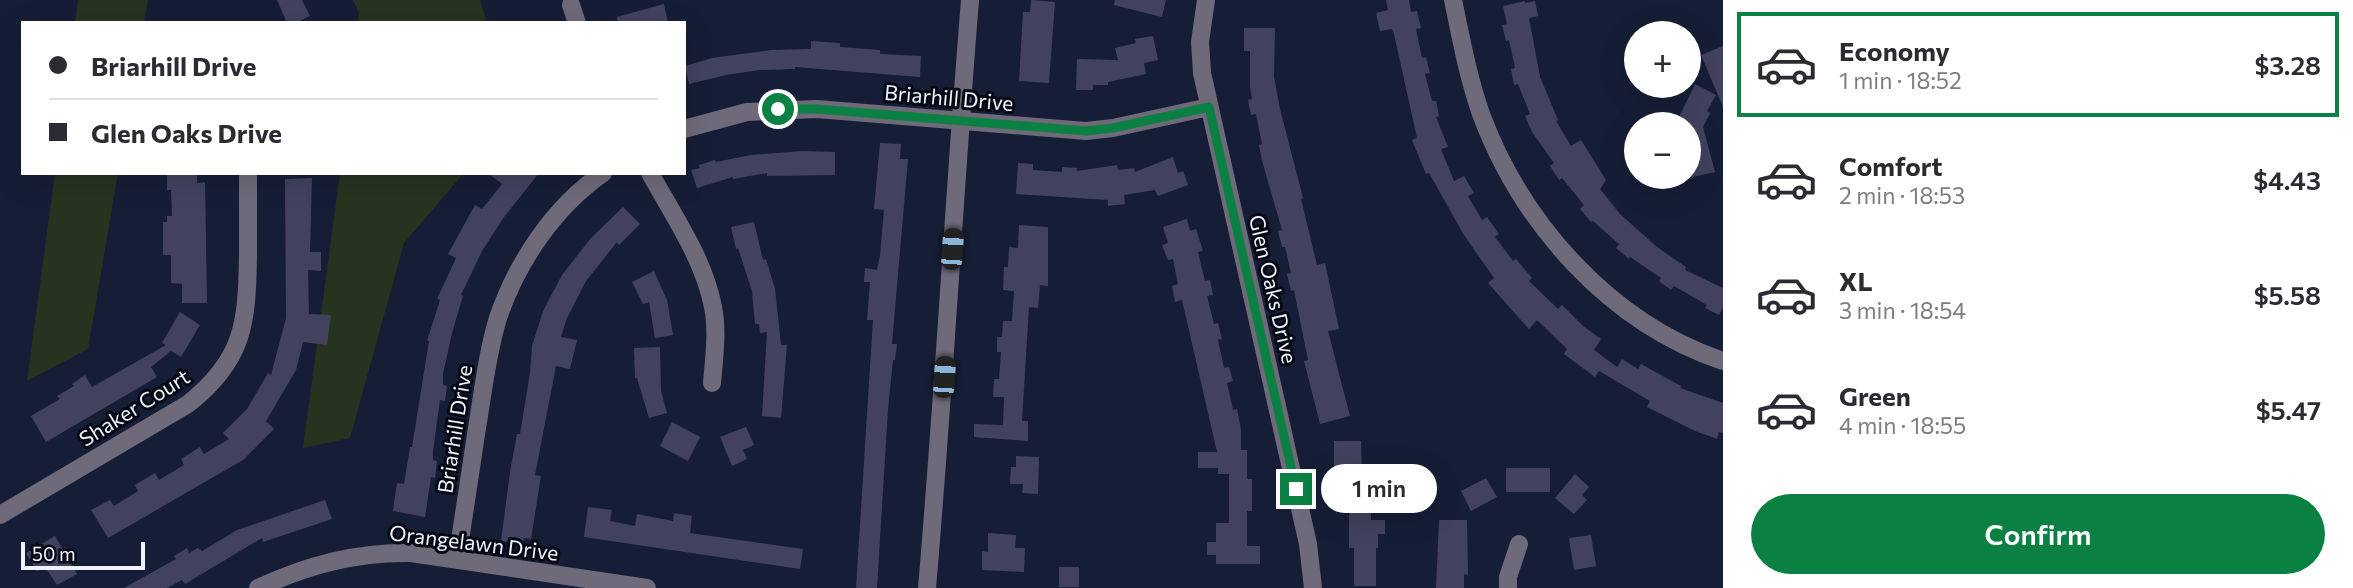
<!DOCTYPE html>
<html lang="en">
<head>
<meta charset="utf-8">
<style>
	body { margin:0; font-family:Commissioner,sans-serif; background:#f7f7f7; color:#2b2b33; height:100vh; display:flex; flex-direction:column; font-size:26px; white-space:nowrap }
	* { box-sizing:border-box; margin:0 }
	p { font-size:23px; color:#7c7c81 }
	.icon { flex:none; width:38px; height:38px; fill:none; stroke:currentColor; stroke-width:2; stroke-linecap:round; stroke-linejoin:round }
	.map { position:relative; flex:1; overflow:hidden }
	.sheet { display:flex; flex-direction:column; background:#fff; width:630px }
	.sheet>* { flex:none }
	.top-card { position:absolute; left:21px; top:21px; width:665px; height:154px; border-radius:0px; box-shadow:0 7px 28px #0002; display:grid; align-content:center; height:154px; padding:0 28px; background:#fff }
	.controls { position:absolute; left:1624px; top:21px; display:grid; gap:14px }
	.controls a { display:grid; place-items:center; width:77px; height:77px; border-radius:50%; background:#fff; box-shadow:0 7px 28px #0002; font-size:35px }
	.scale { position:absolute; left:21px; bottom:18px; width:124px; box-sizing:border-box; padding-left:7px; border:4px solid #eff3fe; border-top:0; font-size:19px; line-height:24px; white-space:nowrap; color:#eff3fe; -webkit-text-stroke:5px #060913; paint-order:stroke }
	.end { position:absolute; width:32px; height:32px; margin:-16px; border:9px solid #0b8043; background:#fff; box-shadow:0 0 0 4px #fff }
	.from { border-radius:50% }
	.bubble { position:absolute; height:49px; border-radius:24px; background:#fff; box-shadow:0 7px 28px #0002; font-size:23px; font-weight:600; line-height:49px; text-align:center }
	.car { position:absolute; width:21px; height:42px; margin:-21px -10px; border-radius:9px; box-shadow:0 0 5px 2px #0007; background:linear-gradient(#222 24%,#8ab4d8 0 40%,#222 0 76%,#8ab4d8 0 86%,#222 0) }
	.top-card b { display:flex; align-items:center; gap:24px; height:66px; font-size:26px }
	.top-card b+b { border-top:2px solid #e1e1e2 }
	.top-card i { width:18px; height:18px; background:#2b2b33 }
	ul { padding:12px 0 0; list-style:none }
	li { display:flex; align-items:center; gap:21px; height:105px; margin:0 14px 10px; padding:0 14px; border:4px solid transparent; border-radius:0px }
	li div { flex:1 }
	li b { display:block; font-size:26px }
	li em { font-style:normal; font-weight:600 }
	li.active { border-color:#0b8043 }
	li>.icon { width:63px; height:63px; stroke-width:1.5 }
	.primary-button { display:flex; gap:14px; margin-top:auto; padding:14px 28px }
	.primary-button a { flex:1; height:80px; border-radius:42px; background:#0b8043; color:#fff; font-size:28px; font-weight:600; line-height:80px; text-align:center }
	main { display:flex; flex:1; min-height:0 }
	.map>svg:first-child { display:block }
</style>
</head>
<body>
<main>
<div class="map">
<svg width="1723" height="588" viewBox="0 0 1723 588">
	<rect width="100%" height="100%" fill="#161e37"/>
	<path fill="#26331f" d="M 78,0 L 148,0 L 144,23 L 75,23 Z
		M 353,0 L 480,0 L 487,23 L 358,23 L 359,13 Z
		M 55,173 L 118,173 L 88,349 L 27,381 Z
		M 340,173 L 464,173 L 404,243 L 350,438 L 303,448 Z"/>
	<path fill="#42425f" d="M 277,0 L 302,0 L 310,16 L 295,23 L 287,23 Z
		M 1031,0 L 1055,2 L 1049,83 L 1019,81 L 1023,12 L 1030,12 Z
		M 1115,0 L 1166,0 L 1162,17 L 1114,5 Z
		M 1386,0 L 1409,0 L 1411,12 L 1417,11 L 1421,28 L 1416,29 L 1422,58 L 1426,57 L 1430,73 L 1425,74 L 1432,101 L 1436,101 L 1439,116 L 1436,117 L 1448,147 L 1441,149 L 1454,181 L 1464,176 L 1474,193 L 1468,196 L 1482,220 L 1487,217 L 1499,234 L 1495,237 L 1513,261 L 1516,259 L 1532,278 L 1529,281 L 1558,309 L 1562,305 L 1583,326 L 1601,339 L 1594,350 L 1617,367 L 1622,359 L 1638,369 L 1641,364 L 1681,386 L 1680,388 L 1723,403 L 1723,433 L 1719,432 L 1717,439 L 1695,431 L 1647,407 L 1650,401 L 1599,371 L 1595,377 L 1564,354 L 1567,349 L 1537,320 L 1529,329 L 1488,283 L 1494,278 L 1464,235 L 1429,173 L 1426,174 L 1412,140 L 1417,138 L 1394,34 L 1392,29 L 1380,31 L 1376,13 L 1388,10 Z
		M 1525,1 L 1525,3 L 1535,1 L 1538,16 L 1529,18 L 1540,77 L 1558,120 L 1556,121 L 1571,146 L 1581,140 L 1606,180 L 1600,189 L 1620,214 L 1657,247 L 1686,267 L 1685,270 L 1723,288 L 1723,307 L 1719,315 L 1705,308 L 1707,305 L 1674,286 L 1671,290 L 1659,281 L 1661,278 L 1630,257 L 1629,259 L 1616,248 L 1619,244 L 1593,221 L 1591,222 L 1580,209 L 1584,205 L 1562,178 L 1559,180 L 1550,166 L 1554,163 L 1532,132 L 1525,116 L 1530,114 L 1518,84 L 1514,85 L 1511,69 L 1515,68 L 1509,40 L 1506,41 L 1502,25 L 1507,24 L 1503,6 Z
		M 664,4 L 668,23 L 617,23 L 617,17 Z
		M 1244,28 L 1275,28 L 1274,77 L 1280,109 L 1303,198 L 1301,199 L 1317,265 L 1325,263 L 1339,329 L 1328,331 L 1350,416 L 1320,424 L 1304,361 L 1308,360 L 1294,290 L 1291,291 L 1287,274 L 1291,273 L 1285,247 L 1282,247 L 1278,231 L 1282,230 L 1262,161 L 1259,145 L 1262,144 L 1256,114 L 1251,115 L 1248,100 L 1252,99 L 1250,87 L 1250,51 L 1244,51 Z
		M 1153,36 L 1158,60 L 1144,63 L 1146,74 L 1108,82 L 1108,85 L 1093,85 L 1093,90 L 1076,90 L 1077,59 L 1118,60 L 1115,48 L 1136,43 L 1135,39 Z
		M 811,41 L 840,43 L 840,47 L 880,50 L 880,54 L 921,56 L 920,77 L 795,67 L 795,69 L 759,70 L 726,75 L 689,84 L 685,66 L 712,58 L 771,50 L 811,49 Z
		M 1723,46 L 1723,107 L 1701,55 Z
		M 1695,84 L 1716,95 L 1707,111 L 1710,113 L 1703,127 L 1715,172 L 1689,178 L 1689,122 L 1679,117 Z
		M 880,143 L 901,144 L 900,159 L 908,159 L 893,332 L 892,344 L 897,344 L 895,360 L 893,360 L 888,409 L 877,588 L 856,588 L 873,320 L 867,320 L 870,282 L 864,282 L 865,268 L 877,270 L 880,255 L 884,210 L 874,209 Z
		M 802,151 L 835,152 L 835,175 L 767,176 L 767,173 L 733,179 L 733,177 L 697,188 L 691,170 L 700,168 L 699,165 L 715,160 L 716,162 L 751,155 Z
		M 1173,157 L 1178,173 L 1183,171 L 1188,185 L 1158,196 L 1155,190 L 1124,195 L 1125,204 L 1108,206 L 1108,200 L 1016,194 L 1018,163 L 1033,164 L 1033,170 L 1062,172 L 1062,167 L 1077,168 L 1077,171 L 1117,165 L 1118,170 L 1134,168 L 1135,172 Z
		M 167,173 L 197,173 L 197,183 L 205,182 L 207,303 L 182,303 L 182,284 L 171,283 L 171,255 L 163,255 L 163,222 L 167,222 L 167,216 L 172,216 L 171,190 L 167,190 Z
		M 488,173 L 539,173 L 504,217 L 482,251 L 461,295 L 463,296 L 452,333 L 443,374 L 443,385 L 447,386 L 445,401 L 440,400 L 433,451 L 433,460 L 437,461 L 435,478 L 431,477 L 425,517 L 393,511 L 397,483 L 404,484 L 410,447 L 412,447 L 429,341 L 427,341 L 440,300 L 437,299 L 456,258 L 448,254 L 475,205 L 482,209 L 502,184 Z
		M 312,178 L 310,252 L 321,252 L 321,271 L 308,270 L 309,314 L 331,315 L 327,345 L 303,342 L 296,370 L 266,421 L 274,429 L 243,460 L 108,538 L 91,510 L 110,500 L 114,506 L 138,491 L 135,485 L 155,473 L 159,480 L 184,465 L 181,459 L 200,447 L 204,454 L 229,439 L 223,433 L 247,409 L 268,373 L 271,375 L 286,318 L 285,179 Z
		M 623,207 L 640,224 L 619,245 L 617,242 L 586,281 L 567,318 L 561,337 L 577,340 L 570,369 L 556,366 L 535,475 L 541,476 L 531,539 L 524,538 L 523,544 L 501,541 L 510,472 L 517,434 L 520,434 L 530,373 L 532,346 L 543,311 L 562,275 L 591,238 Z
		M 1187,219 L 1190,231 L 1196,229 L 1203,251 L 1198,252 L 1205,281 L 1210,280 L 1213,295 L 1207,296 L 1214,324 L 1218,323 L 1222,339 L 1218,340 L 1224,368 L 1229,367 L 1233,381 L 1227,383 L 1233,410 L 1237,409 L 1241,430 L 1241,450 L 1247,450 L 1247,479 L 1252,479 L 1252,511 L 1247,511 L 1247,546 L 1260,546 L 1260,564 L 1216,564 L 1216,555 L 1207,555 L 1207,542 L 1216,542 L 1216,523 L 1229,523 L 1229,474 L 1218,474 L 1218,468 L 1198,468 L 1198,452 L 1217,452 L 1182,300 L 1175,302 L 1172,286 L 1178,284 L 1173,259 L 1168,260 L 1162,245 L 1168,243 L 1163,227 Z
		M 754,222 L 763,260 L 766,259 L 775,289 L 781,345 L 787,345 L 781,418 L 762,416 L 767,332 L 760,333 L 759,324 L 755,324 L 752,291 L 738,248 L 736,249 L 731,227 Z
		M 1019,225 L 1048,227 L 1048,286 L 1040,285 L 1038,308 L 1029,307 L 1022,421 L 1028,421 L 1028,441 L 974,437 L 974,424 L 1003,425 L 1004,397 L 993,397 L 994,379 L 999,379 L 1001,352 L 997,352 L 997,337 L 1002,337 L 1003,321 L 1012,321 L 1014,291 L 1003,290 L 1004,267 L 1008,267 L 1009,247 L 1018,248 Z
		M 654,271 L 667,300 L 673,335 L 655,338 L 649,302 L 643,304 L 632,282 Z
		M 180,312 L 200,325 L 181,357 L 171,351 L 151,367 L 157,377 L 46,442 L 31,416 L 60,399 L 57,396 L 74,386 L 72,384 L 85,375 L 92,387 L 166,345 L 162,343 Z
		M 660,347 L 661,391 L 667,413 L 649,418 L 637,378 L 635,378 L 634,348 Z
		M 672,422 L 700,437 L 688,461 L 660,446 Z
		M 746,427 L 754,445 L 743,450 L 747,459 L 732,466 L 720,437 Z
		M 1334,441 L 1361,441 L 1362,480 L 1365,480 L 1365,485 L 1371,485 L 1371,520 L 1385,520 L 1385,534 L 1378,534 L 1378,548 L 1376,548 L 1376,586 L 1354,586 L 1354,548 L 1349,548 L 1349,512 L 1342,512 L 1342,472 L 1334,472 Z
		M 1016,456 L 1039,457 L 1038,494 L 1022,493 L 1023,484 L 1010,484 L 1011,467 L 1016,467 Z
		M 1506,468 L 1550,468 L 1550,492 L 1506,492 Z
		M 1575,474 L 1589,487 L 1582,495 L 1587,500 L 1574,514 L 1555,498 Z
		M 1486,478 L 1497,497 L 1471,511 L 1461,491 Z
		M 325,500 L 332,519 L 263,542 L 262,538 L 185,584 L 182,580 L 167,588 L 124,588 L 176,559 L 174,556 L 187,548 L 189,553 L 198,548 L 202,551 L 237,530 Z
		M 588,507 L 612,510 L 610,521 L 635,526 L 637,514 L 673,521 L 674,513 L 692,516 L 690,533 L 803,549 L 800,569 L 584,537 Z
		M 1439,520 L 1467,520 L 1468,575 L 1464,574 L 1464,588 L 1436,588 Z
		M 988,533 L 1016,535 L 1015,548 L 1025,548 L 1024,572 L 982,570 L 982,551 L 988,552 Z
		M 1591,535 L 1596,566 L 1574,570 L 1569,538 Z
		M 55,536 L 77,574 L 57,585 L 45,567 L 37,571 L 26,553 Z
		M 1059,567 L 1079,567 L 1079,587 L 1059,587 Z"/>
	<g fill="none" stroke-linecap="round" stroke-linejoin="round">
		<path stroke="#6f6a79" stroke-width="18" d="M 1206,0 L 1200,42 L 1202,73 L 1308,544 L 1313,588
			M 1453,0 C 1461,38 1468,77 1481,114 C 1522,224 1610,323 1723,361
			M 571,5 L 577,23
			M 684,129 L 747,112 L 817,109 L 1086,131 L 1113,128 L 1209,107
			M 650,173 C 673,215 704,259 713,307 C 718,332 714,358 712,383
			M 0,515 L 188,404 C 244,360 247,323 248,255 C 248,228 248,201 248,173
			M 457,560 C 464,516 470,472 477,428 C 483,392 487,354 498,318 C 517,262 554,207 603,173
			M 258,588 C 308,565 356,552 411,553 L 647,588
			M 1508,588 L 1508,577 L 1519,544"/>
		<path stroke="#6f6a79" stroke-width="18" d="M 927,588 C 944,392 954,196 970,0"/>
	</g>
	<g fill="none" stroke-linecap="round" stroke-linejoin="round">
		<path stroke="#0b8043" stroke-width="9" d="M 778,109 L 817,109 L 1086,131 L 1113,128 L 1209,107 L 1296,489"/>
	</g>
	<g text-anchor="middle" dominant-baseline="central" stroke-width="6" stroke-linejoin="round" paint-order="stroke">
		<g font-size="21" fill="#eff3fe" stroke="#060913">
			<text transform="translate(949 97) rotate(5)">Briarhill Drive</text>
			<text transform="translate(1274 289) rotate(77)">Glen Oaks Drive</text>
			<text transform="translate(134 407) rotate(-32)">Shaker Court</text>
			<text transform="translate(454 429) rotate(-81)">Briarhill Drive</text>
			<text transform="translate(474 542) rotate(7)">Orangelawn Drive</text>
		</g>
	</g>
</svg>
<div class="controls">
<a>+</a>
<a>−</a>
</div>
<div class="scale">50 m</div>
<i class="end from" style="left:778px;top:109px"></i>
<i class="end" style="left:1296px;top:489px"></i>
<div class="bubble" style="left:1321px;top:464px;width:116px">1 min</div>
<i class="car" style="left:952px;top:249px;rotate:4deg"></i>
<i class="car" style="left:944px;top:377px;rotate:4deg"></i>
<div class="top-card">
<b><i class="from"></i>Briarhill Drive</b>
<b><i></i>Glen Oaks Drive</b>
</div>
</div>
<section class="sheet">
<ul>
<li class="active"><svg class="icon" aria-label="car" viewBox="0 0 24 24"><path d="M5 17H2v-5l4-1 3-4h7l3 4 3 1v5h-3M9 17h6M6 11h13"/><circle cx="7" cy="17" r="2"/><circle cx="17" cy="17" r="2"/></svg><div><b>Economy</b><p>1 min · 18:52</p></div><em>$3.28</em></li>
<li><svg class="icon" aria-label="car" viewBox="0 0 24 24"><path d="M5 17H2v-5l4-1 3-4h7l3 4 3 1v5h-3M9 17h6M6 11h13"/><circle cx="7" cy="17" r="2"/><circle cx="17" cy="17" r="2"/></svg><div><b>Comfort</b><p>2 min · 18:53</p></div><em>$4.43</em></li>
<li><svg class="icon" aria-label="car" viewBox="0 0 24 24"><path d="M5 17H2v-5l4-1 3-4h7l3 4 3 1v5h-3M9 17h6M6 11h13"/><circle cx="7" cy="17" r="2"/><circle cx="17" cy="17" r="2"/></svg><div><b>XL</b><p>3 min · 18:54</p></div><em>$5.58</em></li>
<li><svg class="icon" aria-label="car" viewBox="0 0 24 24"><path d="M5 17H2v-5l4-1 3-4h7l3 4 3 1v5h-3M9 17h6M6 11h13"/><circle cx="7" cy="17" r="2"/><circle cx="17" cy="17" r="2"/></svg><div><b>Green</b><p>4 min · 18:55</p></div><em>$5.47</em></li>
</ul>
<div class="primary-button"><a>Confirm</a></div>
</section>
</main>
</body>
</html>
